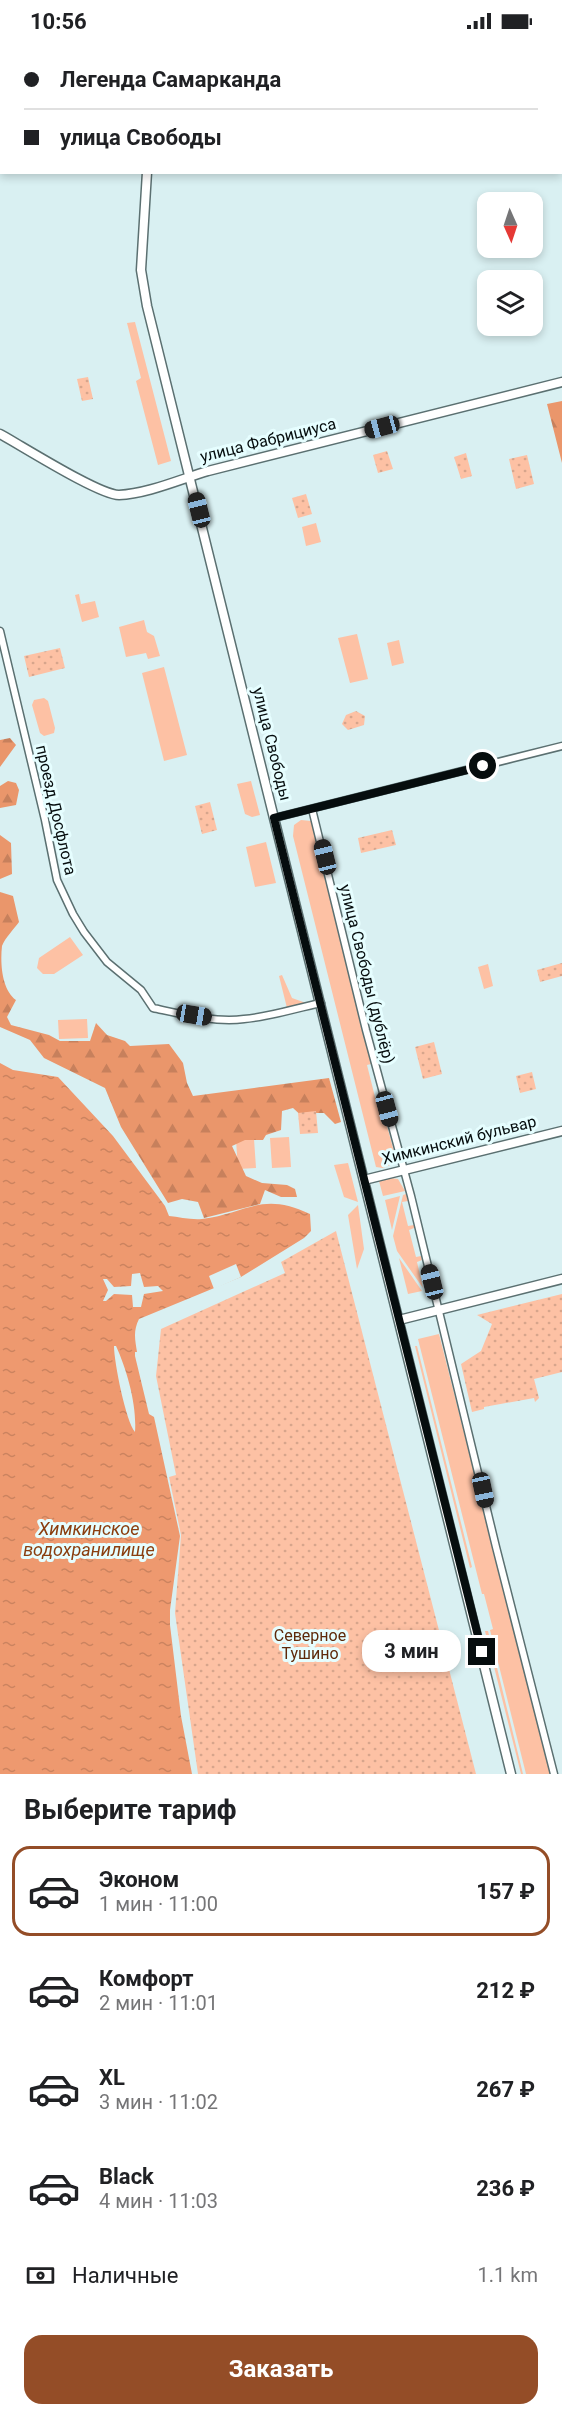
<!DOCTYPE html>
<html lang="ru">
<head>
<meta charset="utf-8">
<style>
	body { margin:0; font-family:Roboto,sans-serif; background:#f2f2f2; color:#202124; height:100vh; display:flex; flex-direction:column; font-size:22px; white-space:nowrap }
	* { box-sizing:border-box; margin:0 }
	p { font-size:20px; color:#757577 }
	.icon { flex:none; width:33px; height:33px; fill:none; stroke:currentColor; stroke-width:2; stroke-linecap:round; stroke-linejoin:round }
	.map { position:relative; height:1732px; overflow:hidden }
	.drawer { display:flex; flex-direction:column; background:#fff; flex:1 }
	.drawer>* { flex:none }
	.guide { position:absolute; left:0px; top:0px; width:562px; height:132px; box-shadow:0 3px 9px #0003; display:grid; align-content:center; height:132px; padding:0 24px; background:#fff }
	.needle { width:39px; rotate:177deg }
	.controls { position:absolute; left:477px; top:150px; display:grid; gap:12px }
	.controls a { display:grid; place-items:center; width:66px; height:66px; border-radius:12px; background:#fff; box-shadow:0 3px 9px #0003; font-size:30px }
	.end { position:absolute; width:27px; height:27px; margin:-14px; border:8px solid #060d0e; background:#fff; box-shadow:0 0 0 3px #fff }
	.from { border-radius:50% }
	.bubble { position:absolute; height:42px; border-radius:18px; background:#fff; box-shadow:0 3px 9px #0003; font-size:20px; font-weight:700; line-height:42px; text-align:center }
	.car { position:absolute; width:18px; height:36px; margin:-18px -9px; border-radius:8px; box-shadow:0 0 4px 2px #0007; background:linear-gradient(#222 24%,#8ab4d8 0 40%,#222 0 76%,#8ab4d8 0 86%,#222 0) }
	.guide b { display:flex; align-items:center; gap:21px; height:57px; font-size:22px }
	.guide b+b { border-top:2px solid #e0e0e0 }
	.guide i { width:15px; height:15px; background:#202124 }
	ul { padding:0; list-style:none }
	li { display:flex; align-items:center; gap:18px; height:90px; margin:0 12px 9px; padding:0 12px; border:3px solid transparent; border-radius:18px }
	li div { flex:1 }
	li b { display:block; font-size:22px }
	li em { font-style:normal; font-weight:700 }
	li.selected { border-color:#944d27 }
	li>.icon { width:54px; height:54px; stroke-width:1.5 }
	h2 { padding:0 24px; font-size:27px; line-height:72px }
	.pay { display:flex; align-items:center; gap:15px; height:66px; padding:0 24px; font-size:22px }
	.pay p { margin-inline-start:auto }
	.primary-button { display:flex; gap:12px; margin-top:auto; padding:12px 24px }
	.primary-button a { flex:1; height:69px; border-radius:18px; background:#944d27; color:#fff; font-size:24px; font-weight:700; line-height:69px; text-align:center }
	.status { display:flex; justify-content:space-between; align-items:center; height:42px; padding:0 30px; background:#fff; direction:ltr }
	.status svg { height:16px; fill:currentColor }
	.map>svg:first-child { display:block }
</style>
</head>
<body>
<div class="status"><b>10:56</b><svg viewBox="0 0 49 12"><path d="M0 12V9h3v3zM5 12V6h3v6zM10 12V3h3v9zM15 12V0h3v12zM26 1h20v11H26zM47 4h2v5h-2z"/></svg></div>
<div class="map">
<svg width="562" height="1732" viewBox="0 0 562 1732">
	<defs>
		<pattern id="forest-firs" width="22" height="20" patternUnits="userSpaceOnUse" patternTransform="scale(1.5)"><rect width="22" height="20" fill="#ea966b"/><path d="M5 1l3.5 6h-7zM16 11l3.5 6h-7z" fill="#c7805c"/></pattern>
		<pattern id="park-dots" width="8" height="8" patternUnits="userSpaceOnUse" patternTransform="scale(1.5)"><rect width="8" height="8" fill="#fdc1a4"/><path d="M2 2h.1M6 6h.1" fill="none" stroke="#d7a58c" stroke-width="1.8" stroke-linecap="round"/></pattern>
		<pattern id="water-ripples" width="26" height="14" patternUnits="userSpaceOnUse" patternTransform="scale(1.5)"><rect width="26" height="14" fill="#ee996f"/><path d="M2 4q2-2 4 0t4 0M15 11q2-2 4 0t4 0" fill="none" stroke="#cb835f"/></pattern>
	</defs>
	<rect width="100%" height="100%" fill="#d9f0f2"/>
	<path fill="#fdc1a4" d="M 135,280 L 171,419 L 158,423 L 136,339 L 141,336 L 127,281 Z
		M 316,481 L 321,500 L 306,504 L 302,485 Z
		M 79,552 L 81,562 L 95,559 L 99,575 L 82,580 L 75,553 Z
		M 144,578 L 147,590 L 154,594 L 160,614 L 148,617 L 146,611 L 126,615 L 119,585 Z
		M 357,592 L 368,637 L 350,641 L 338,596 Z
		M 399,598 L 404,621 L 392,624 L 387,601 Z
		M 164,625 L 187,713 L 164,719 L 142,631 Z
		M 44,656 L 48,659 L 55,686 L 54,691 L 44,694 L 40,691 L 32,663 L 34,658 Z
		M 251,739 L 260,773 L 252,775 L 245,772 L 237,742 Z
		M 301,778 L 311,779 L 312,781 L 371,1022 L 367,1023 L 377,1063 L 381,1062 L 396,1117 L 395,1121 L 383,1126 L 376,1125 L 293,794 L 294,783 Z
		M 266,800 L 276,841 L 255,845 L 246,805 Z
		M 70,895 L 83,913 L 54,932 L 43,932 L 37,926 L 39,916 Z
		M 488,922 L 493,944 L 484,947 L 478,925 Z
		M 282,933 L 292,956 L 306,961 L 287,966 L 279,934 Z
		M 87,977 L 88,996 L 59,997 L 58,978 Z
		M 289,1095 L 291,1125 L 272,1126 L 270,1096 Z
		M 254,1097 L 256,1126 L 238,1127 L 236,1098 Z
		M 348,1121 L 358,1160 L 344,1155 L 334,1123 Z
		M 391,1136 L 398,1137 L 405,1149 L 383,1154 L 379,1139 Z
		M 406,1152 L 408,1159 L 402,1160 L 408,1184 L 414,1183 L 414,1186 L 409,1188 L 416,1215 L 421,1214 L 422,1218 L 417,1220 L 423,1246 L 397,1209 L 393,1194 L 403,1153 Z
		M 400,1154 L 392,1188 L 385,1158 Z
		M 358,1163 L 364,1207 L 357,1227 L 348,1173 Z
		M 399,1216 L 422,1249 L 408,1252 Z
		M 439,1292 L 541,1695 L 550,1732 L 526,1732 L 490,1588 L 493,1587 L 484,1552 L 482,1552 L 418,1297 Z
		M 415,1304 L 417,1304 L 472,1525 L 470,1526 Z
		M 485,1589 L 488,1589 L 523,1732 L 521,1732 Z"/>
	<path fill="url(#forest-firs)" d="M 562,359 L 562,421 L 547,362 Z
		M 10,696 L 16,703 L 0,725 L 0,698 Z
		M 8,739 L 16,741 L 19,748 L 16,763 L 0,766 L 0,744 Z
		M 0,793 L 11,801 L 12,832 L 0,837 Z
		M 0,850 L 13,854 L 19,880 C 14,887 5,896 2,904 C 0,922 2,948 16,958 L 7,975 L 11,983 L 49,993 L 60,999 L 90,999 L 96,981 L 107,993 L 125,999 L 130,1004 L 169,1002 L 183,1021 L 187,1041 L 193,1054 L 329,1036 L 341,1080 L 335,1082 L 324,1071 L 313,1071 L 306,1078 L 293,1066 L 282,1069 L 281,1088 L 266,1093 L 263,1098 L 245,1098 L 232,1104 L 246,1134 L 262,1141 L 287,1143 L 295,1147 L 297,1155 L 281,1155 L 265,1148 L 260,1162 L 204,1176 L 198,1160 L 182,1157 L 168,1161 L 121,1085 L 105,1046 L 44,1016 L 30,998 L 0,985 Z"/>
	<path fill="url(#park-dots)" d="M 88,335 L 93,357 L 82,359 L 77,337 Z
		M 387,409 L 393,427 L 378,431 L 373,413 Z
		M 466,411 L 472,434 L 461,437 L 454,415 Z
		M 527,413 L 534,442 L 516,447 L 509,417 Z
		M 306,452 L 312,472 L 298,476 L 292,456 Z
		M 60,606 L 65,626 L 29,635 L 24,614 Z
		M 356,669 L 365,674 L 364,683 L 348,688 L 342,682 L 346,673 Z
		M 210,760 L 217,788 L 202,792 L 195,764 Z
		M 392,788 L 396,803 L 361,811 L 358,796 Z
		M 562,921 L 562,934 L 540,940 L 537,928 Z
		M 434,1000 L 442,1032 L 423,1037 L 415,1005 Z
		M 532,1030 L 536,1047 L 520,1051 L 516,1034 Z
		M 316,1069 L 318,1091 L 300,1092 L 298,1071 Z
		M 336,1189 L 476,1732 L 198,1732 L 175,1571 L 181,1493 L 169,1435 L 176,1433 L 156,1334 L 161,1287 L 285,1231 L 281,1220 Z
		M 562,1252 L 562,1330 L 534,1337 L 539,1356 L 535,1360 L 534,1356 L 484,1365 L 484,1367 L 472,1370 L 461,1322 L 481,1309 L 492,1282 L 477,1273 Z"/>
	<path fill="url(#water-ripples)" fill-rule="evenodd" d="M 0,1021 L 13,1028 L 58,1035 L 113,1094 L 165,1164 L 169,1174 C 179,1175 191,1178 202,1177 C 247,1171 262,1149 310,1172 L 311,1189 L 304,1196 L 241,1235 L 139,1277 C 133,1289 135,1297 137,1310 L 135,1310 L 135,1314 L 149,1372 L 154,1375 L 180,1494 L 170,1568 L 170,1583 L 181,1674 L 192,1732 L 0,1732 ZM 140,1231 L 144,1245 L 158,1244 L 163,1249 L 144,1252 L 141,1265 L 133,1265 L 132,1253 L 114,1252 L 106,1259 L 103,1259 L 108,1248 L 103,1237 L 107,1237 L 114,1245 L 131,1244 L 132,1232 ZM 114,1304 L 116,1304 C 127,1328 137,1363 135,1390 C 126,1380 114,1320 114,1304 Z"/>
	<path fill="#d9f0f2" d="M 236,1222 L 241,1235 L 214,1247 L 209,1234 Z"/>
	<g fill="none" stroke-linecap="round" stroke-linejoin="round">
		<defs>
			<path id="street" d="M 48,0 L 69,2
				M 0,589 L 45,778 L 57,838 L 73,872 L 84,890 L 107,920 L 141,948 L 153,966 C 181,972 216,981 244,977 C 270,975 296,966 321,961
				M 312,767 L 366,988 L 411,1154 L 496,1505 L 554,1732
				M 274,776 L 562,704"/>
			<path id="secondary" d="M 156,2 L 156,0
				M 147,130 L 141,228 L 147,264 L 511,1732
				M 0,392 C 22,404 99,453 119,453 C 147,452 181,437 208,429 L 562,340
				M 364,1138 L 562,1089
				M 399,1278 L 562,1237"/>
		</defs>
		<use href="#street" stroke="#5b7071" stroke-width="9"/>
		<use href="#secondary" stroke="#5b7071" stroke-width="11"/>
		<use href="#street" stroke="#fff" stroke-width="6"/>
		<use href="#secondary" stroke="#fff" stroke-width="8"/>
	</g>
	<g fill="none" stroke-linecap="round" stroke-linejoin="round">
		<path stroke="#060d0e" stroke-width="8" d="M 482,1610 L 274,776 L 483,724"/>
	</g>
	<g text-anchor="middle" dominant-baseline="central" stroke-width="6" stroke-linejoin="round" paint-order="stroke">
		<g font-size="16" fill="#060d0e" stroke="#e6feff">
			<text transform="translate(268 398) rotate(-14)">улица Фабрициуса</text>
			<text transform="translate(272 702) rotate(76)">улица Свободы</text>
			<text transform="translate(56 768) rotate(77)">проезд Досфлота</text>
			<text transform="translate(367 932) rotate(76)">улица Свободы (дублёр)</text>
			<text transform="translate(459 1098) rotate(-14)">Химкинский бульвар</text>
		</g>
		<g font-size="16" fill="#5e2909" stroke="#e6feff">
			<text x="310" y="1593">Северное<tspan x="310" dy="18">Тушино</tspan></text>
		</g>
		<g font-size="18" font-style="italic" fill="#8a3e0f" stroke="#e6feff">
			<text x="89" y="1486">Химкинское<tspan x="89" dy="21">водохранилище</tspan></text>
		</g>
	</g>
</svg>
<div class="controls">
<a><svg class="needle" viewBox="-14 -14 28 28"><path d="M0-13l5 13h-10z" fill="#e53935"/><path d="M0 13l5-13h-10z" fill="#757577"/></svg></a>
<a><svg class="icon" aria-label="layers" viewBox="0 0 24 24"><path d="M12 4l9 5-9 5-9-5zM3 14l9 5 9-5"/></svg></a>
</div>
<i class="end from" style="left:483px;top:724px"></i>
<i class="end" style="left:482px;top:1610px"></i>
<div class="bubble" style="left:362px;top:1588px;width:99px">3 мин</div>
<i class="car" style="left:382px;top:385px;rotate:255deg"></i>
<i class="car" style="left:199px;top:468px;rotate:346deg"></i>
<i class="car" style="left:325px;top:815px;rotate:346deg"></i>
<i class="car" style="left:194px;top:973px;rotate:100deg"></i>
<i class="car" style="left:387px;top:1067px;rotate:165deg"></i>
<i class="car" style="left:432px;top:1240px;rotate:346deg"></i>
<i class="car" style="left:483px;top:1448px;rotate:168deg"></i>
<div class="guide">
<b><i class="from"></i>Легенда Самарканда</b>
<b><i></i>улица Свободы</b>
</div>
</div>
<section class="drawer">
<h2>Выберите тариф</h2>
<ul>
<li class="selected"><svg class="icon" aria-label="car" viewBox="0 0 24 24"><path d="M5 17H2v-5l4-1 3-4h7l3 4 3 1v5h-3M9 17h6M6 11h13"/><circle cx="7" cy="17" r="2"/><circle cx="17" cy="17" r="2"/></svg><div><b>Эконом</b><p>1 мин · 11:00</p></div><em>157 ₽</em></li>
<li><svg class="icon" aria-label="car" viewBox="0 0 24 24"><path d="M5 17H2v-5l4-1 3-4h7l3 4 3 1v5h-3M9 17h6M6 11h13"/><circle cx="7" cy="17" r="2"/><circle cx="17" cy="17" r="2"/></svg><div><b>Комфорт</b><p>2 мин · 11:01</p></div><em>212 ₽</em></li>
<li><svg class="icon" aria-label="car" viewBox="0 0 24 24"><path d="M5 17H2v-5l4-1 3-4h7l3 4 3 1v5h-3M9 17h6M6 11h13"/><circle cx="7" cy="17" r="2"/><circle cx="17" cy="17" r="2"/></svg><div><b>XL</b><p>3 мин · 11:02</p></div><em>267 ₽</em></li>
<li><svg class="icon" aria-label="car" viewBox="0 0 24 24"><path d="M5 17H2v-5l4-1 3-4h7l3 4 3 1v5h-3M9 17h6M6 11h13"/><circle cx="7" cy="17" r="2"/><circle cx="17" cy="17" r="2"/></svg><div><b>Black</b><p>4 мин · 11:03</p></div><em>236 ₽</em></li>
</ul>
<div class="pay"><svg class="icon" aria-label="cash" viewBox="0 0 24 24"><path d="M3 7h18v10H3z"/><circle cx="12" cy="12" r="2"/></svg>Наличные<p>1.1 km</p></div>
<div class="primary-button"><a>Заказать</a></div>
</section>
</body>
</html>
